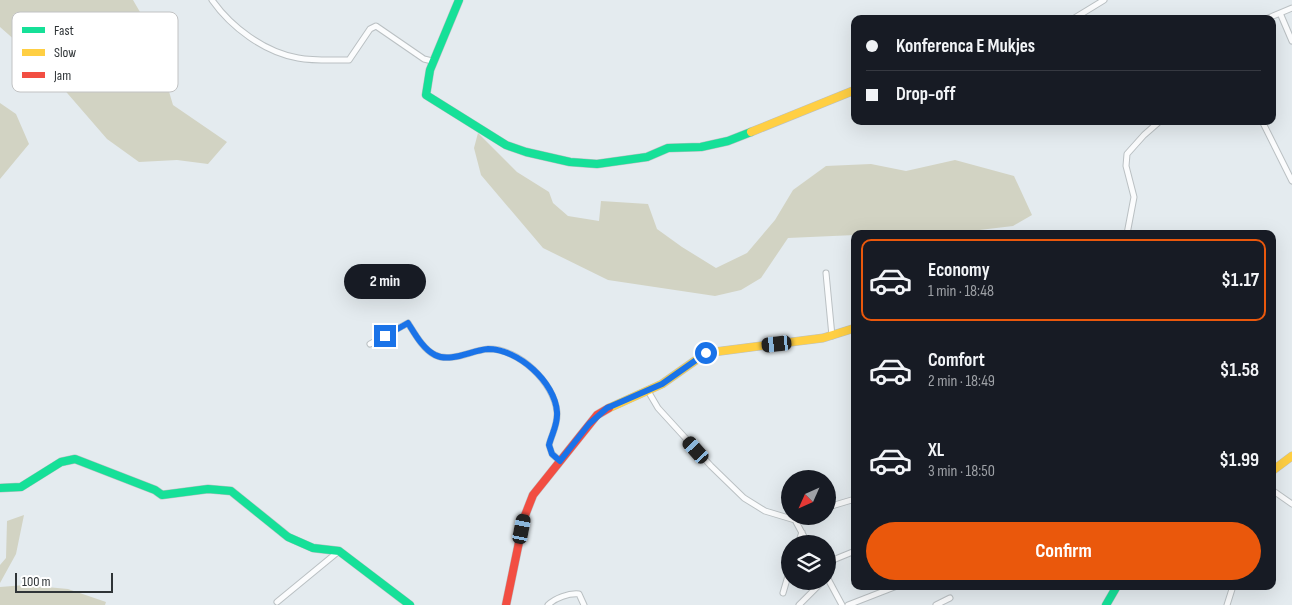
<!DOCTYPE html>
<html lang="en">
<head>
<meta charset="utf-8">
<style>
	body { margin:0; font-family:"Sofia Sans Condensed",sans-serif; background:#20242c; color:#f1f3f6; height:100vh; display:flex; flex-direction:column; font-size:19px; white-space:nowrap }
	* { box-sizing:border-box; margin:0 }
	p { font-size:16px; color:#9ea1a6 }
	.icon { flex:none; width:28px; height:28px; fill:none; stroke:currentColor; stroke-width:2; stroke-linecap:round; stroke-linejoin:round }
	.map { position:relative; flex:1; overflow:hidden }
	.drawer { position:absolute; left:851px; top:230px; width:425px; height:360px; display:flex; flex-direction:column; background:#171b24; border-radius:10px; box-shadow:0 5px 20px #0002 }
	.drawer>* { flex:none }
	.guide { position:absolute; left:851px; top:15px; width:425px; height:110px; border-radius:10px; box-shadow:0 5px 20px #0002; display:grid; align-content:center; height:110px; padding:0 15px; background:#171b24 }
	.needle { width:32px; rotate:225deg }
	.tools { position:absolute; left:781px; top:470px; display:grid; gap:10px }
	.tools a { display:grid; place-items:center; width:55px; height:55px; border-radius:50%; background:#171b24; box-shadow:0 5px 20px #0002; font-size:25px }
	.scale { position:absolute; left:15px; bottom:12px; width:98px; box-sizing:border-box; padding-left:5px; border:2px solid #2f3437; border-top:0; font-size:14px; line-height:18px; white-space:nowrap; color:#2f3437; -webkit-text-stroke:4px #fff; paint-order:stroke }
	.end { position:absolute; width:22px; height:22px; margin:-11px; border:6px solid #1a73e8; background:#fff; box-shadow:0 0 0 2px #fff }
	.from { border-radius:50% }
	.bubble { position:absolute; height:35px; border-radius:18px; background:#171b24; box-shadow:0 5px 20px #0002; font-size:16px; font-weight:700; line-height:35px; text-align:center }
	.car { position:absolute; width:15px; height:30px; margin:-15px -8px; border-radius:6px; box-shadow:0 0 4px 1px #0007; background:linear-gradient(#222 24%,#8ab4d8 0 40%,#222 0 76%,#8ab4d8 0 86%,#222 0) }
	.guide b { display:flex; align-items:center; gap:18px; height:48px; font-size:19px }
	.guide b+b { border-top:1px solid #363941 }
	.guide i { width:12px; height:12px; background:#f1f3f6 }
	ul { padding:9px 0 0; list-style:none }
	li { display:flex; align-items:center; gap:15px; height:82px; margin:0 10px 8px; padding:0 5px; border:2px solid transparent; border-radius:10px }
	li div { flex:1 }
	li b { display:block; font-size:19px }
	li em { font-style:normal; font-weight:700 }
	li.active { border-color:#ea580c }
	li>.icon { width:45px; height:45px; stroke-width:1.5 }
	.action { display:flex; gap:10px; margin-top:auto; padding:10px 15px }
	.action a { flex:1; height:58px; border-radius:30px; background:#ea580c; color:#fff; font-size:20px; font-weight:700; line-height:58px; text-align:center }
	.map>svg:first-child { display:block }
</style>
</head>
<body>
<div class="map">
<svg width="1292" height="605" viewBox="0 0 1292 605">
	<rect width="100%" height="100%" fill="#e4ebef"/>
	<path fill="#d2d3c3" d="M 0,0 L 133,0 L 151,31 L 173,105 L 227,142 L 208,164 L 177,160 L 139,162 L 107,139 L 42,64 L 0,27 Z
		M 0,103 L 16,114 L 29,144 L 0,179 Z
		M 478,133 L 517,172 L 549,192 L 553,203 L 568,216 L 599,221 L 601,201 L 648,204 L 657,229 L 682,247 L 716,268 L 747,253 L 775,220 L 793,190 L 826,166 L 871,164 L 906,171 L 955,160 L 1014,176 L 1032,215 L 1013,226 L 971,231 L 914,230 L 855,234 L 855,235 L 788,238 L 761,278 L 741,290 L 715,296 L 608,280 L 543,248 L 481,175 L 474,148 Z
		M 24,515 L 16,554 L 0,583 L 0,565 L 6,558 L 7,521 Z
		M 25,585 L 68,589 L 106,602 L 105,605 L 0,605 L 0,587 Z"/>
	<g fill="none" stroke-linecap="round" stroke-linejoin="round">
		<defs>
			<path id="street" d="M 212,0 C 231,27 264,52 298,58 C 314,61 332,60 349,60 L 370,29 L 376,26 L 424,59 L 432,61
				M 1280,13 L 1292,41
				M 1073,19 L 1104,0
				M 1266,19 L 1292,8
				M 1262,121 L 1292,181
				M 1127,234 L 1134,197 L 1126,166 L 1127,154 L 1144,135 L 1160,121
				M 826,273 L 832,336
				M 370,344 L 408,323 C 415,334 423,349 435,355 C 451,363 472,350 488,349 C 518,348 554,382 557,412 C 558,425 552,433 549,445 L 552,454 L 560,461
				M 648,391 L 658,408 L 711,466 L 744,498 L 765,511 L 795,520 L 808,544
				M 1272,490 L 1292,504
				M 828,507 L 855,499
				M 798,544 L 802,532
				M 828,562 L 855,551
				M 828,579 L 842,605
				M 783,593 L 790,569
				M 277,602 L 339,551
				M 548,605 C 555,598 569,593 579,594 L 584,605
				M 799,605 L 823,581
				M 848,605 L 897,586
				M 936,605 L 950,598
				M 1227,605 L 1233,586"/>
			<path id="fast" d="M 459,0 L 430,70 L 426,95 L 506,145 L 526,152 L 570,162 L 597,164 L 647,157 L 668,148 L 701,147 L 728,141 L 751,132
				M 0,488 L 21,487 L 61,462 L 75,459 L 155,490 L 162,495 L 208,489 L 231,491 L 288,537 L 313,548 L 339,551 L 410,605
				M 1106,605 L 1117,586"/>
			<path id="slow" d="M 751,132 L 855,90
				M 609,408 L 662,384 L 706,353 L 823,338 L 855,328
				M 1272,471 L 1292,456"/>
			<path id="jam" d="M 506,605 L 524,518 L 533,495 L 597,415 L 609,408"/>
		</defs>
		<use href="#street" stroke="#bac0c3" stroke-width="7"/>
		<use href="#fast" stroke="#bac0c3" stroke-width="9"/>
		<use href="#slow" stroke="#bac0c3" stroke-width="9"/>
		<use href="#jam" stroke="#bac0c3" stroke-width="9"/>
		<use href="#street" stroke="#fbfcfd" stroke-width="5"/>
		<use href="#fast" stroke="#16e098" stroke-width="8"/>
		<use href="#slow" stroke="#ffcf43" stroke-width="8"/>
		<use href="#jam" stroke="#f24e42" stroke-width="8"/>
	</g>
	<g fill="none" stroke-linecap="round" stroke-linejoin="round">
		<path stroke="#1a73e8" stroke-width="6" d="M 385,336 L 408,323 C 415,334 423,349 435,355 C 451,363 472,350 488,349 C 518,349 555,382 557,412 C 558,425 552,433 549,445 L 552,454 L 560,461 L 589,424 L 607,408 L 662,384 L 706,353"/>
	</g>
	<rect x="12" y="12" width="166" height="80" rx="8" fill="#fff" stroke="#c1c2c3" stroke-width="1"/>
	<rect x="22" y="27" width="23" height="6" fill="#16e098"/>
	<rect x="22" y="49" width="23" height="7" fill="#ffcf43"/>
	<rect x="22" y="72" width="23" height="6" fill="#f24e42"/>
	<g font-size="14" fill="#2f3437">
		<text x="54" y="35">Fast</text>
		<text x="54" y="57">Slow</text>
		<text x="54" y="80">Jam</text>
	</g>
</svg>
<div class="tools">
<a><svg class="needle" viewBox="-14 -14 28 28"><path d="M0-13l5 13h-10z" fill="#e53935"/><path d="M0 13l5-13h-10z" fill="#9ea1a6"/></svg></a>
<a><svg class="icon" aria-label="layers" viewBox="0 0 24 24"><path d="M12 4l9 5-9 5-9-5zM3 14l9 5 9-5"/></svg></a>
</div>
<div class="scale">100 m</div>
<i class="end from" style="left:706px;top:353px"></i>
<i class="end" style="left:385px;top:336px"></i>
<div class="bubble" style="left:344px;top:264px;width:82px">2 min</div>
<i class="car" style="left:777px;top:344px;rotate:264deg"></i>
<i class="car" style="left:696px;top:450px;rotate:318deg"></i>
<i class="car" style="left:522px;top:529px;rotate:11deg"></i>
<div class="guide">
<b><i class="from"></i>Konferenca E Mukjes</b>
<b><i></i>Drop-off</b>
</div>
<section class="drawer">
<ul>
<li class="active"><svg class="icon" aria-label="car" viewBox="0 0 24 24"><path d="M5 17H2v-5l4-1 3-4h7l3 4 3 1v5h-3M9 17h6M6 11h13"/><circle cx="7" cy="17" r="2"/><circle cx="17" cy="17" r="2"/></svg><div><b>Economy</b><p>1 min · 18:48</p></div><em>$1.17</em></li>
<li><svg class="icon" aria-label="car" viewBox="0 0 24 24"><path d="M5 17H2v-5l4-1 3-4h7l3 4 3 1v5h-3M9 17h6M6 11h13"/><circle cx="7" cy="17" r="2"/><circle cx="17" cy="17" r="2"/></svg><div><b>Comfort</b><p>2 min · 18:49</p></div><em>$1.58</em></li>
<li><svg class="icon" aria-label="car" viewBox="0 0 24 24"><path d="M5 17H2v-5l4-1 3-4h7l3 4 3 1v5h-3M9 17h6M6 11h13"/><circle cx="7" cy="17" r="2"/><circle cx="17" cy="17" r="2"/></svg><div><b>XL</b><p>3 min · 18:50</p></div><em>$1.99</em></li>
</ul>
<div class="action"><a>Confirm</a></div>
</section>
</div>
</body>
</html>
